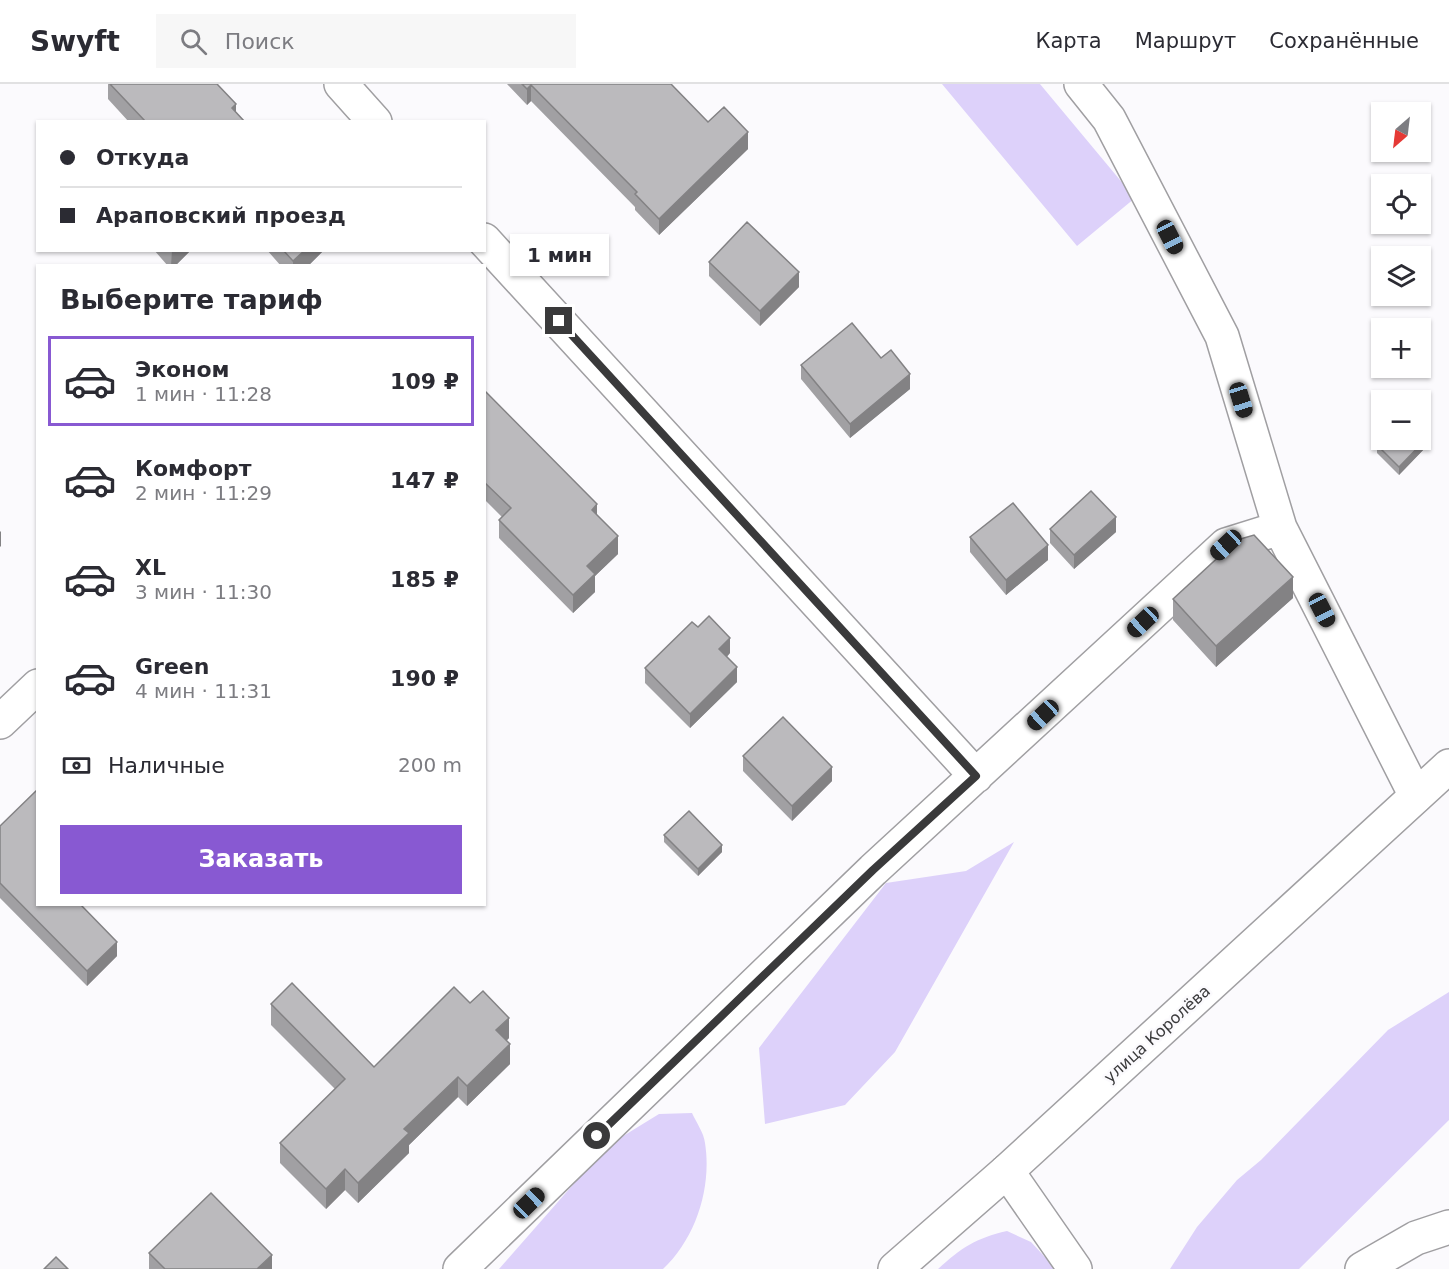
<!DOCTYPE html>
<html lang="ru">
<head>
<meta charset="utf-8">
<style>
	body { margin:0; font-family:"DejaVu Sans",sans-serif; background:#f7f7f7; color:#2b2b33; height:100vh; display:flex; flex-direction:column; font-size:22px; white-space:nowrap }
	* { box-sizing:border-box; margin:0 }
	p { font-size:20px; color:#7c7c81 }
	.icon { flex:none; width:33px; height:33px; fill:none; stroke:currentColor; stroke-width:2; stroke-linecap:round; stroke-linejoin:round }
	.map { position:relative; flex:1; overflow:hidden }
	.sheet { position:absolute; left:36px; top:180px; width:450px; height:642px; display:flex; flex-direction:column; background:#fff; border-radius:0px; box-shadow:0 2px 4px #0004 }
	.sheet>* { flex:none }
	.top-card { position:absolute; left:36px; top:36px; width:450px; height:132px; border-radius:0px; box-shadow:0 2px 4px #0004; display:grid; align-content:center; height:132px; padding:0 24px; background:#fff }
	.needle { width:39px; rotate:208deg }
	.fabs { position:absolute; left:1371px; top:18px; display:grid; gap:12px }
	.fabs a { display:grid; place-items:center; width:60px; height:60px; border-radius:0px; background:#fff; box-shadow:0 2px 4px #0004; font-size:30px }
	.end { position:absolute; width:27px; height:27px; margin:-14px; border:8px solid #3a3a3b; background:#fff; box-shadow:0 0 0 3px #fff }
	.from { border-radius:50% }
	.bubble { position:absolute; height:42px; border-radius:0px; background:#fff; box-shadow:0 2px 4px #0004; font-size:20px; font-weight:700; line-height:42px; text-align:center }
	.car { position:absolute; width:18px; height:36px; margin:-18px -9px; border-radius:8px; box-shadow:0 0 4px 2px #0007; background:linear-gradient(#222 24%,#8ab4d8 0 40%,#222 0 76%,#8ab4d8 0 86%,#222 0) }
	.top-card b { display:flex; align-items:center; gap:21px; height:57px; font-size:22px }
	.top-card b+b { border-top:2px solid #e1e1e2 }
	.top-card i { width:15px; height:15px; background:#2b2b33 }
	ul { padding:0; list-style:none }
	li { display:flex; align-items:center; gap:18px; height:90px; margin:0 12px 9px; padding:0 12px; border:3px solid transparent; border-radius:0px }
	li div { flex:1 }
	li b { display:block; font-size:22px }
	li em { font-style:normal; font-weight:700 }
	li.current { border-color:#8859d2 }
	li>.icon { width:54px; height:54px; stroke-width:1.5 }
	h2 { padding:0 24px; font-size:27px; line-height:72px }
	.pay { display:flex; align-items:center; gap:15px; height:66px; padding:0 24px; font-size:22px }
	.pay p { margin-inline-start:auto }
	.primary-button { display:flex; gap:12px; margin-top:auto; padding:12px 24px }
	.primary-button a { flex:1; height:69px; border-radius:0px; background:#8859d2; color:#fff; font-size:24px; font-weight:700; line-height:69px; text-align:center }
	header { display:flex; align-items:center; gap:36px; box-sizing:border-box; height:84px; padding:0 30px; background:#fff; border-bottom:2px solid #e1e1e2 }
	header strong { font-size:28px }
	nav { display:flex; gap:33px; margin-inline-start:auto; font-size:21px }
	.search { width:420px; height:54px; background:#f7f7f7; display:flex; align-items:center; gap:15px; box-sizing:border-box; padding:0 21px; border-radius:0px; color:#7c7c81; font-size:22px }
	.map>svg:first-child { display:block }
</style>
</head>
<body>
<header>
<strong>Swyft</strong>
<div class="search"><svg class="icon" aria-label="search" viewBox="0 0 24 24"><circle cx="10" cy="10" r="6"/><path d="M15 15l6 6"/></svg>Поиск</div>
<nav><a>Карта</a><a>Маршрут</a><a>Сохранённые</a></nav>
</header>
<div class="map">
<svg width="1449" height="1185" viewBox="0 0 1449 1185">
	<rect width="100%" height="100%" fill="#fbfafd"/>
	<path fill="#ddd1fa" d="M 942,0 L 1040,0 L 1135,114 L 1077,162 Z
		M 1014,758 L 895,968 L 845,1021 L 765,1040 L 759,964 L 886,799 L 966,787 Z
		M 1449,908 L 1449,1036 L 1299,1185 L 1170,1185 L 1197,1143 L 1237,1096 L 1261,1076 L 1388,946 Z
		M 692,1029 C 696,1038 704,1049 705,1059 C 712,1103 696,1154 663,1185 L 499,1185 L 607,1062 L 659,1030 Z
		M 1007,1147 L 1031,1158 L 1056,1185 L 938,1185 C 961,1164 976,1154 1007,1147 Z"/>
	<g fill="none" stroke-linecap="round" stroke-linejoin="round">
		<defs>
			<path id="street" d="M 341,0 L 375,38
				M 1081,0 L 1109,35 L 1222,252 L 1280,444 L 1416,712
				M 484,156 L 976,692
				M 0,638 L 38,602
				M 1007,1087 L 1075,1185
				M 460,1185 L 873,786 L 1226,461 L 1280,444
				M 1362,1185 L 1416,1154 L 1449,1143"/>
			<path id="secondary" d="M 895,1185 L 1007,1087 L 1449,682"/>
		</defs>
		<use href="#street" stroke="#a09fa2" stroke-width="36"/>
		<use href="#secondary" stroke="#a09fa2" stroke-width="36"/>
		<use href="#street" stroke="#fff" stroke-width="33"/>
		<use href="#secondary" stroke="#fff" stroke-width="33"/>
	</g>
	<path fill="#a1a0a3" d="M 108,0 L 217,0 L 236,28 L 245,38 L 129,38 L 108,15 Z
		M 507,0 L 671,0 L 708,38 L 748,65 L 659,151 L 635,126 L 635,123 L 531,17 L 527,21 Z
		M 154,166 L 191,166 L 175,182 L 168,182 Z
		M 267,166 L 324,166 L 308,182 L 281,182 Z
		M 709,178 L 799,203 L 760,242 L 709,192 Z
		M 881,274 L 910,305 L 850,354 L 801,295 L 801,281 Z
		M 484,306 L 597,431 L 618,470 L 595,492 L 595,508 L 573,529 L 499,454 L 499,436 L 502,433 L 484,415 Z
		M 38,322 L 38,340 L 36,338 L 36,324 Z
		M 1377,361 L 1426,363 L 1399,391 L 1377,369 Z
		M 1050,445 L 1116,448 L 1074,485 L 1050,459 Z
		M 970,453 L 1048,476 L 1006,511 L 970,468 Z
		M 1293,514 L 1216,583 L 1173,536 L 1173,515 Z
		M 730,569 L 727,573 L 737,598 L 690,644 L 645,599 L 645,584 Z
		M 743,672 L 832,697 L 792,737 L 743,687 Z
		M 0,742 L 38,820 L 117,872 L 87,902 L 0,814 Z
		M 664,751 L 722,768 L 698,792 L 664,758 Z
		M 470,919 L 509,954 L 506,957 L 510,980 L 467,1022 L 458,1013 L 409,1061 L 409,1069 L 358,1119 L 345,1106 L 326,1125 L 280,1079 L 280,1059 L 335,1005 L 271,941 L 271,920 L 374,983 Z
		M 149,1169 L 272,1185 L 149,1185 Z"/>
	<path fill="#838284" d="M 531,1 L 531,17 L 527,21 L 527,5 Z
		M 236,20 L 236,38 L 232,24 Z
		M 748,48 L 748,65 L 659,151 L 659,135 Z
		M 172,166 L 191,166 L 175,182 L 171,182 Z
		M 305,166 L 324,166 L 308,182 L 293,182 L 293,177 Z
		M 799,188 L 799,203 L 760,242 L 760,227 Z
		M 910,290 L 910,305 L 850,354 L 850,340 Z
		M 1426,355 L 1426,363 L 1399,391 L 1399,383 Z
		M 597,420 L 597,438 L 592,426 Z
		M 1116,433 L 1116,448 L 1074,485 L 1074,471 Z
		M 1,447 L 1,462 L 0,463 L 0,448 Z
		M 618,452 L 618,470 L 595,492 L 595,508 L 573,529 L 573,511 L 587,482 Z
		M 1048,461 L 1048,476 L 1006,511 L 1006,496 Z
		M 1293,493 L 1293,514 L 1216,583 L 1216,562 Z
		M 730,554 L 730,569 L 719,580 L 719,565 Z
		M 737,583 L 737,598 L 690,644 L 690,630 Z
		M 832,683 L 832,697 L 792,737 L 792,722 Z
		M 722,761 L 722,768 L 698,792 L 698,785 Z
		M 117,858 L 117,872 L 87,902 L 87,887 Z
		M 509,934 L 509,954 L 496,967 L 496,946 Z
		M 510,960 L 510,980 L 467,1022 L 467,1002 Z
		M 458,993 L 458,1013 L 409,1061 L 409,1069 L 358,1119 L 358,1099 L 404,1045 Z
		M 345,1085 L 345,1106 L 326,1125 L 326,1105 Z
		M 272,1171 L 272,1185 L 257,1185 Z"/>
	<path fill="#bbbabd" stroke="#838284" stroke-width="1.5" d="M 110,0 L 217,0 L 236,20 L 232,24 L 245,38 L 146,38 Z
		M 522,0 L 671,0 L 708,38 L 724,23 L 748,48 L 659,135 L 635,110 L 637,108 L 531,1 L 527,5 Z
		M 747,138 L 799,188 L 760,227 L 709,178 Z
		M 283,166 L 305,166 L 293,177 Z
		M 852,239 L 881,274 L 891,266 L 910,290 L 850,340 L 801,281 Z
		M 484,306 L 597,420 L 592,426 L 618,452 L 587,482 L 595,490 L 573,511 L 499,436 L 511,424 L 484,398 Z
		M 1420,350 L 1426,355 L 1399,383 L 1377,361 L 1383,356 L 1420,356 Z
		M 1091,407 L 1116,433 L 1074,471 L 1050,445 Z
		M 1013,419 L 1048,461 L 1006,496 L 970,453 Z
		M 1254,451 L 1293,493 L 1216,562 L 1173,515 L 1237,456 Z
		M 709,532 L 730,554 L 719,565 L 737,583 L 690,630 L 645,584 L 692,538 L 698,543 Z
		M 783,633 L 832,683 L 792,722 L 743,672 Z
		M 38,705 L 38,820 L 80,820 L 117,858 L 87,887 L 0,799 L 0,742 Z
		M 689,727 L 722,761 L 698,785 L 664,751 Z
		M 292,899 L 374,983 L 454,903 L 470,919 L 483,907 L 509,934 L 496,946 L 510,960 L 467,1002 L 458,993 L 404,1045 L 409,1049 L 358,1099 L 345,1085 L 326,1105 L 280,1059 L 345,995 L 271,920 Z
		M 211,1109 L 272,1171 L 257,1185 L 165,1185 L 149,1169 Z
		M 56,1173 L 68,1185 L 44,1185 Z"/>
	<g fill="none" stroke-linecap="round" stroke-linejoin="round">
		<path stroke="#3a3a3b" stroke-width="8" d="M 559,237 L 976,692 L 873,786 L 597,1052"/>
	</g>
	<g text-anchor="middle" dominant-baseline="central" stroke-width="5" stroke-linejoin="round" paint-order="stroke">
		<g font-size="16" fill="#3a3a3b" stroke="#fbfafd">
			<text transform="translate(1157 950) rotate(-42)">улица Королёва</text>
		</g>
	</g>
</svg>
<div class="fabs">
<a><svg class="needle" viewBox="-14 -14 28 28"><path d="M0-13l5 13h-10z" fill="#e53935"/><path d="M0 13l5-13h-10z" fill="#7c7c81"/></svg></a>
<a><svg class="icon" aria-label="locate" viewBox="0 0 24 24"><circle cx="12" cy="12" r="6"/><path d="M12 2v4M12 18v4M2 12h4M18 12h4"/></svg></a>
<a><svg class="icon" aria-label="layers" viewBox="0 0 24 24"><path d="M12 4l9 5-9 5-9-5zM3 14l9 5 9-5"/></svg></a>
<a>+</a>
<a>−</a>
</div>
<i class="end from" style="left:597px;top:1052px"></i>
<i class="end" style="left:559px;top:237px"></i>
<div class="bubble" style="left:510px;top:150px;width:99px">1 мин</div>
<i class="car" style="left:1170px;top:153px;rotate:153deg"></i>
<i class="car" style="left:1241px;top:316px;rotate:163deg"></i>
<i class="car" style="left:1226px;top:461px;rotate:227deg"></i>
<i class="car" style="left:1322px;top:526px;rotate:153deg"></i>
<i class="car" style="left:1143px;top:538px;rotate:227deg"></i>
<i class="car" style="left:1043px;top:631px;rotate:227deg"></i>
<i class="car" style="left:529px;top:1119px;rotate:46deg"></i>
<div class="top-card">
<b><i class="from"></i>Откуда</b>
<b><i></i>Араповский проезд</b>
</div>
<section class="sheet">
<h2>Выберите тариф</h2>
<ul>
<li class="current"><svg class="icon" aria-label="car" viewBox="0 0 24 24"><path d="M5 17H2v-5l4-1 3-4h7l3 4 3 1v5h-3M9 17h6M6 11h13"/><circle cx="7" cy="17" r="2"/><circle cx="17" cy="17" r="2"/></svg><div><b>Эконом</b><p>1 мин · 11:28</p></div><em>109 ₽</em></li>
<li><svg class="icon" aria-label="car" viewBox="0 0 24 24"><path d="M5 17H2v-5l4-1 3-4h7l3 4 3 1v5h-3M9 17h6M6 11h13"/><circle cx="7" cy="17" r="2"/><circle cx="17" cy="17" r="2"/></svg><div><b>Комфорт</b><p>2 мин · 11:29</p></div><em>147 ₽</em></li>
<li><svg class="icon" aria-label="car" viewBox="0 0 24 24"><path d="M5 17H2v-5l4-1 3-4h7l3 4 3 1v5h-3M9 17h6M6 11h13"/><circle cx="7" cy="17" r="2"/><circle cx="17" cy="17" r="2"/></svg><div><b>XL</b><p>3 мин · 11:30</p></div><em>185 ₽</em></li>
<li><svg class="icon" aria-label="car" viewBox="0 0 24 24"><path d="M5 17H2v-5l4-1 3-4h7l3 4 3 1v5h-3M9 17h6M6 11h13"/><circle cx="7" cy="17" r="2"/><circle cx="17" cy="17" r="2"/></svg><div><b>Green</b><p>4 мин · 11:31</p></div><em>190 ₽</em></li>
</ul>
<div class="pay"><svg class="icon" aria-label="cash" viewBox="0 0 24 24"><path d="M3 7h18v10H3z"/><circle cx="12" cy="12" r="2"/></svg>Наличные<p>200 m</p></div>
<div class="primary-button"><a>Заказать</a></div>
</section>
</div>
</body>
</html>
